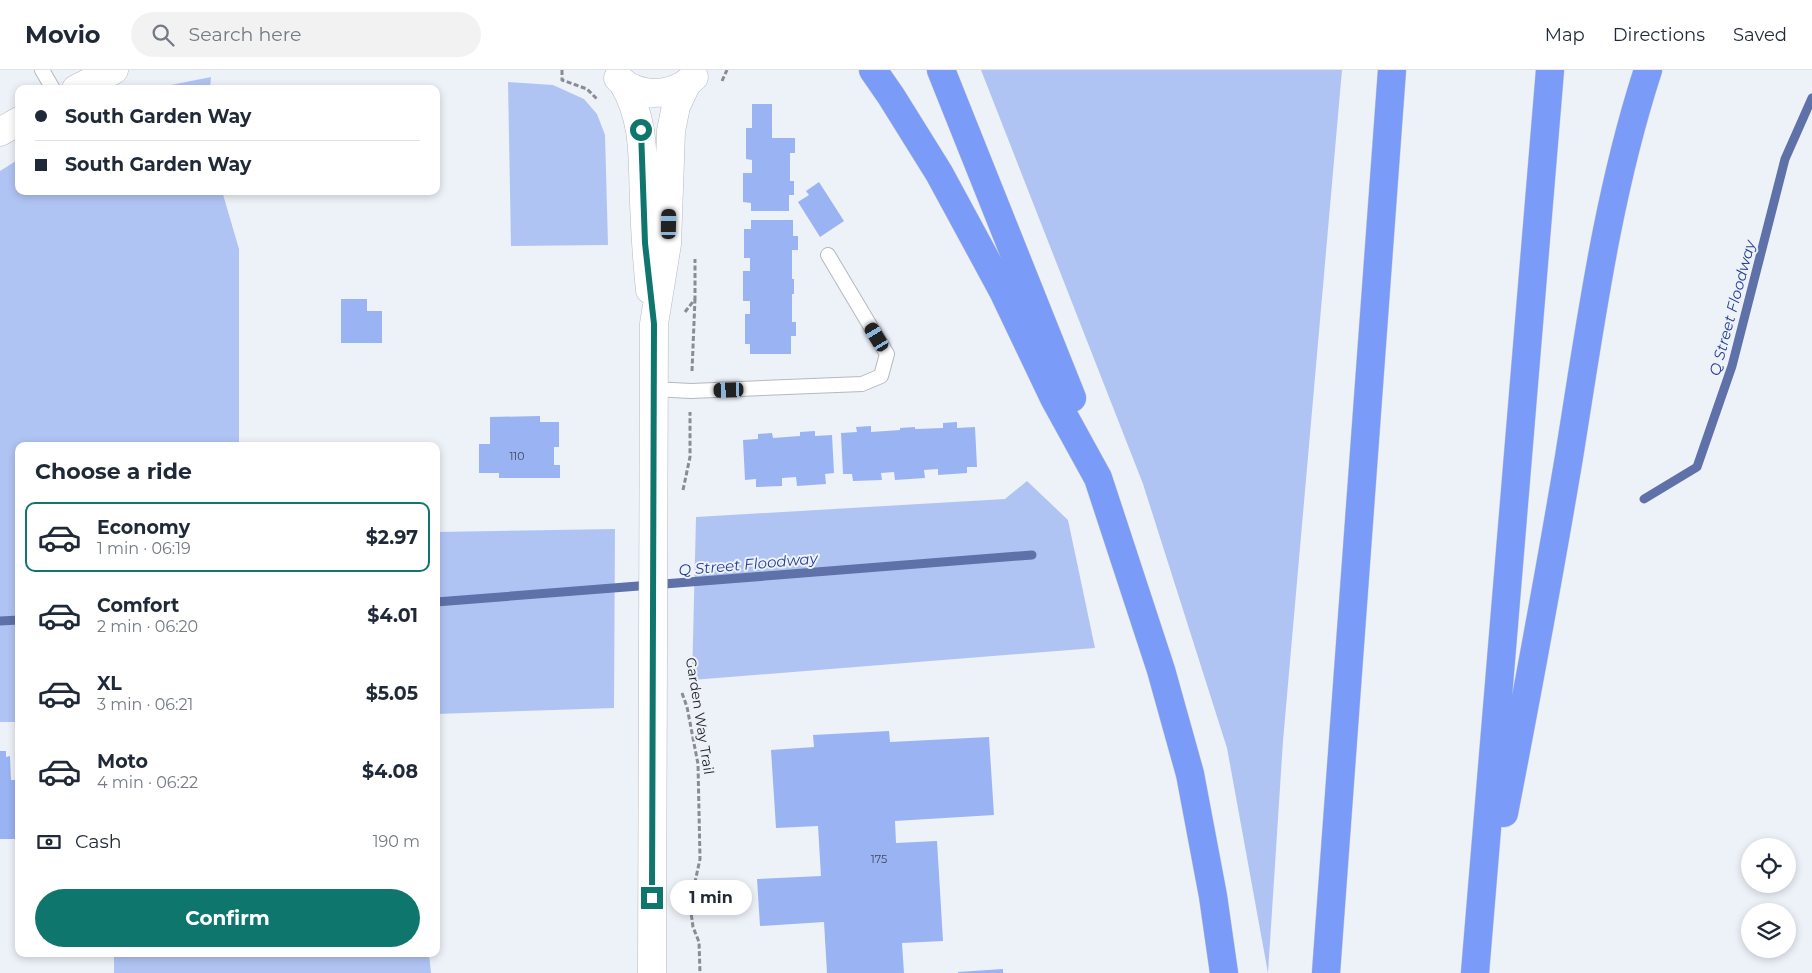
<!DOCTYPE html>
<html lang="en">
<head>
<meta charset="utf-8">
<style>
	body { margin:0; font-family:Montserrat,sans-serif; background:#f2f2f3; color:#1f2937; height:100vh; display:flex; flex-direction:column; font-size:19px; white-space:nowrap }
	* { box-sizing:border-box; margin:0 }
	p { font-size:16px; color:#747a83 }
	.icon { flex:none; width:28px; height:28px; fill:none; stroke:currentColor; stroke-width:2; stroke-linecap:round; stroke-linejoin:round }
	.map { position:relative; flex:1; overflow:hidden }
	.details { position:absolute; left:15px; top:372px; width:425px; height:515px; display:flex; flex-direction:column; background:#fff; border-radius:10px; box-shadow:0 2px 8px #0003 }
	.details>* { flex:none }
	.banner { position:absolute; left:15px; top:15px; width:425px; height:110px; border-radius:10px; box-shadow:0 2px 8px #0003; display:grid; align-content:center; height:110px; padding:0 20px; background:#fff }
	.buttons { position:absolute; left:1741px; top:768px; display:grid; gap:10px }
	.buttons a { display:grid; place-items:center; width:55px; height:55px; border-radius:50%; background:#fff; box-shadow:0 2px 8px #0003; font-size:25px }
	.end { position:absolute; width:22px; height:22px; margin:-11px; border:6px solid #0f766e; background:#fff; box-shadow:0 0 0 2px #fff }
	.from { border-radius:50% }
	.bubble { position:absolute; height:35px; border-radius:18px; background:#fff; box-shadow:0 2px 8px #0003; font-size:16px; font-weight:700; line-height:35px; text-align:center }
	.car { position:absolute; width:15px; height:30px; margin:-15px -8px; border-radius:6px; box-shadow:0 0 4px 1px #0007; background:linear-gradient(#222 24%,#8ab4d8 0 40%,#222 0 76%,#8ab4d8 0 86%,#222 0) }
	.banner b { display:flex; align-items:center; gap:18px; height:48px; font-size:19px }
	.banner b+b { border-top:1px solid #e0e1e3 }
	.banner i { width:12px; height:12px; background:#1f2937 }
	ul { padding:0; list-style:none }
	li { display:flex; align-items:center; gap:15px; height:70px; margin:0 10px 8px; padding:0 10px; border:2px solid transparent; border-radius:10px }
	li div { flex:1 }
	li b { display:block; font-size:19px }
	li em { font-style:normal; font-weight:700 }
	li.on { border-color:#0f766e }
	li>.icon { width:45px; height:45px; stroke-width:1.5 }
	h2 { padding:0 20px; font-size:22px; line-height:60px }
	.pay { display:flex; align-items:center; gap:12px; height:55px; padding:0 20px; font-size:19px }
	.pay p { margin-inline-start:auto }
	.button { display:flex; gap:10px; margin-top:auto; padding:10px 20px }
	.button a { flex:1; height:58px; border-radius:30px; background:#0f766e; color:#fff; font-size:20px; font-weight:700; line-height:58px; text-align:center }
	header { display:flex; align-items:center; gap:30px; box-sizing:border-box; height:70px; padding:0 25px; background:#fff; border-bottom:1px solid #e0e1e3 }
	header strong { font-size:24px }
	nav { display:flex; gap:28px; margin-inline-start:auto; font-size:18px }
	.search { width:350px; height:45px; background:#f2f2f3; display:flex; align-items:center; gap:12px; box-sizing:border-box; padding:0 18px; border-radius:28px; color:#747a83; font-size:19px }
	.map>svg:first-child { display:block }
</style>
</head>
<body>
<header>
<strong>Movio</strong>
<div class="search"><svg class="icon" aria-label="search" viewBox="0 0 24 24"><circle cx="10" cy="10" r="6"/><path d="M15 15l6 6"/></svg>Search here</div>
<nav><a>Map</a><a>Directions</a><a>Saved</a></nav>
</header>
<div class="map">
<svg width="1812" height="903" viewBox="0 0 1812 903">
	<rect width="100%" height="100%" fill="#edf1f8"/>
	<path fill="#b0c4f3" d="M 981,0 L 1342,0 L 1283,671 L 1268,903 L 1227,678 L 1143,414 Z
		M 211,7 L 210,19 L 158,19 L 166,16 Z
		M 508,12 L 553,15 L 584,29 L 597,44 L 605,65 L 608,175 L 511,176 Z
		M 19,89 L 19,121 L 222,121 L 239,179 L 239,376 L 19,376 L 19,652 L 0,652 L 0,101 Z
		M 1027,411 L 1068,450 L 1095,578 L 692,610 L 696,447 L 1005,429 Z
		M 615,459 L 614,638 L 436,644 L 436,462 Z
		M 114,884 L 429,884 L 431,903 L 114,903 Z"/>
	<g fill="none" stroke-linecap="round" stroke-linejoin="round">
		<path stroke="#5e72a9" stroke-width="9" d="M 1644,429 L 1697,397 L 1732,296 L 1785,89 L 1812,28
			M 436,532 L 1032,485
			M 0,551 L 19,550"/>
	</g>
	<path fill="#9ab3f3" d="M 752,34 L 772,34 L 772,68 L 795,68 L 795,83 L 790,83 L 790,111 L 794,111 L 794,125 L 789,125 L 789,141 L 751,141 L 751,133 L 743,132 L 743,103 L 752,103 L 752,90 L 746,89 L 746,58 L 752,58 Z
		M 819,112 L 844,151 L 820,167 L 798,132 L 809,125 L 806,121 Z
		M 751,150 L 793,150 L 793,166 L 798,166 L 798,180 L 792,180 L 792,209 L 794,209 L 794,224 L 792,224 L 792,252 L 796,252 L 796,266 L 791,266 L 791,284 L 750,284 L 750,274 L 745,274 L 745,244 L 750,244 L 750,231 L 743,231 L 743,201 L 750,201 L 750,188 L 744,188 L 744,159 L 751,159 Z
		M 341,229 L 367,229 L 367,241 L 382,241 L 382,273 L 341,273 Z
		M 540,346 L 540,352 L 559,352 L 559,377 L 554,377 L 554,395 L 560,395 L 560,408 L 499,408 L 499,403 L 479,403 L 479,374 L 490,374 L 490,347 Z
		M 957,352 L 957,358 L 975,357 L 977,397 L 967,397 L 967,403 L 938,405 L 938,399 L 924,400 L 925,408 L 895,410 L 894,402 L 881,403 L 882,410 L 853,411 L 852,404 L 843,404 L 841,363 L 857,362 L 856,357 L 871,356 L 871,362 L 900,360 L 900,358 L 915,357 L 915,359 L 943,358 L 943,353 Z
		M 815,361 L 815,366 L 832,365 L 834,403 L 825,404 L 826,414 L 797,416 L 796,407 L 782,408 L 782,416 L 756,417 L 756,409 L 745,410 L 743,370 L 758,369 L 758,364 L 772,363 L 773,368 L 800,366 L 800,362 Z
		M 889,661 L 890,672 L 989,667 L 994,745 L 895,751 L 896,773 L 937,771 L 943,871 L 902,873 L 904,903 L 827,903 L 824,852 L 760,856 L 757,809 L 821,806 L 818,756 L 776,758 L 771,680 L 814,677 L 813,665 Z
		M 0,681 L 6,681 L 6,687 L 10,686 L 11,710 L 19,710 L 19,769 L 0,769 Z
		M 1003,899 L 1003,903 L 958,903 L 958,902 Z"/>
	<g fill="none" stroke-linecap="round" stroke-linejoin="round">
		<defs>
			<path id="service" d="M 42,0 L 53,19
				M 653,319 L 691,321 L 862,314 L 881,306 L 887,284 L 828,185"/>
			<path id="minor" d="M 76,19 L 114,0
				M 0,62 L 19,51"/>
			<path id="tertiary" d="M 618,8 C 639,29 673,27 694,7
				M 623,13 C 646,52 642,89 644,132 C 645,162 647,191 650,220
				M 652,903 L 654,254 L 667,174 L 671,61 L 676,36 L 687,13"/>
			<path id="motorway" d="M 873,0 L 891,26 L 939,103 L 1003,221 L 1054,328 L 1098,408 L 1161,600 L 1190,704 L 1213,826 L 1224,903
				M 941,0 L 1072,328
				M 1504,743 C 1527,624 1549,506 1569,387 C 1590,257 1607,126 1648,0
				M 1326,903 L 1392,0
				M 1475,903 L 1550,0"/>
		</defs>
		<use href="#service" stroke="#b5b8bf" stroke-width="16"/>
		<use href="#minor" stroke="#b5b8bf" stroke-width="29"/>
		<use href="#tertiary" stroke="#b5b8bf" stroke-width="29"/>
		<use href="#motorway" stroke="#cecfcf" stroke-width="29"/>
		<path stroke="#8a8c91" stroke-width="3" stroke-dasharray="5 2.5" stroke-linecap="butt" d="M 562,0 L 562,10 L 587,19 L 598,30
			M 722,11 L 727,0
			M 685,242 L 695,229 L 695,189
			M 692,301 L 695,229
			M 683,420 L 690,387 L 690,342
			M 682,623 L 687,637 L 698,694 L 700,789 L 690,835 L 693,857 L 699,872 L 700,903"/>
		<use href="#service" stroke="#fff" stroke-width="14"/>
		<use href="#minor" stroke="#fff" stroke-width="28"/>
		<use href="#tertiary" stroke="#fff" stroke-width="28"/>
		<use href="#motorway" stroke="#7a9cf8" stroke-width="28"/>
	</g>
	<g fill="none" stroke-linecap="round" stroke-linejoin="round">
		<path stroke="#0f766e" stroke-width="6" d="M 641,60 L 645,173 L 654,254 L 652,828"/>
	</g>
	<g text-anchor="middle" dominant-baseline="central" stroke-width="4" stroke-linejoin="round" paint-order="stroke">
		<g font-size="11" fill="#404759">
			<text x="517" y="386">110</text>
			<text x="879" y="789">175</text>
		</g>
		<g font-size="14" fill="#222326" stroke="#edf1f8">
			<text transform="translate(700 646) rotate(81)">Garden Way Trail</text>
		</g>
		<g font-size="15" font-style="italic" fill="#253e97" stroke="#edf1f8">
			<text transform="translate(1732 238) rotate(-75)">Q Street Floodway</text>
			<text transform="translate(748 494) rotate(-5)">Q Street Floodway</text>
		</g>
	</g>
</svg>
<div class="buttons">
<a><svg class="icon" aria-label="locate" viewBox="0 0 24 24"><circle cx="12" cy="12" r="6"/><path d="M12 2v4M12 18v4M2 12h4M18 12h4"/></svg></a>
<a><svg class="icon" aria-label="layers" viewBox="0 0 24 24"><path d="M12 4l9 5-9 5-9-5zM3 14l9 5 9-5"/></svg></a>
</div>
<i class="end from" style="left:641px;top:60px"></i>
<i class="end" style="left:652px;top:828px"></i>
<div class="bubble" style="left:670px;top:810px;width:82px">1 min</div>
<i class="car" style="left:669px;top:154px;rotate:1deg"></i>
<i class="car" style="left:877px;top:267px;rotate:329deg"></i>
<i class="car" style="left:729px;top:320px;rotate:268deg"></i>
<div class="banner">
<b><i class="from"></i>South Garden Way</b>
<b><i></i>South Garden Way</b>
</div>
<section class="details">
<h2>Choose a ride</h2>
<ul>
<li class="on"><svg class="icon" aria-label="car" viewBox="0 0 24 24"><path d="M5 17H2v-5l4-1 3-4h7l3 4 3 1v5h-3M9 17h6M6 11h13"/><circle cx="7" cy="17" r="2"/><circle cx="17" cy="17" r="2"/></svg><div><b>Economy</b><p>1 min · 06:19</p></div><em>$2.97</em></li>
<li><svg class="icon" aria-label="car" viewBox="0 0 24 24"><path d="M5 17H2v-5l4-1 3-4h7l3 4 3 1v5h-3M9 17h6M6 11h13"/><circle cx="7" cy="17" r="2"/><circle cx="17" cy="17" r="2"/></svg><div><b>Comfort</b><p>2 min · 06:20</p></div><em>$4.01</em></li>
<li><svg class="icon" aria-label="car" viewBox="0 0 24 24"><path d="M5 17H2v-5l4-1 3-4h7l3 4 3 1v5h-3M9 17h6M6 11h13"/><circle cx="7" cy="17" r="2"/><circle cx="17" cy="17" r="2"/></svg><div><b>XL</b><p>3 min · 06:21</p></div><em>$5.05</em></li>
<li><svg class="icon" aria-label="car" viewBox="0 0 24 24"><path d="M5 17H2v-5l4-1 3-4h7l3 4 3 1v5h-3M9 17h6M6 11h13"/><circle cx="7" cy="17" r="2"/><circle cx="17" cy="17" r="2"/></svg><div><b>Moto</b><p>4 min · 06:22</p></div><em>$4.08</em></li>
</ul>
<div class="pay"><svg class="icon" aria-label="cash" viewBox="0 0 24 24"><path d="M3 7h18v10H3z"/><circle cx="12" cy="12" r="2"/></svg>Cash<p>190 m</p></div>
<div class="button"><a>Confirm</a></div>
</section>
</div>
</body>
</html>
